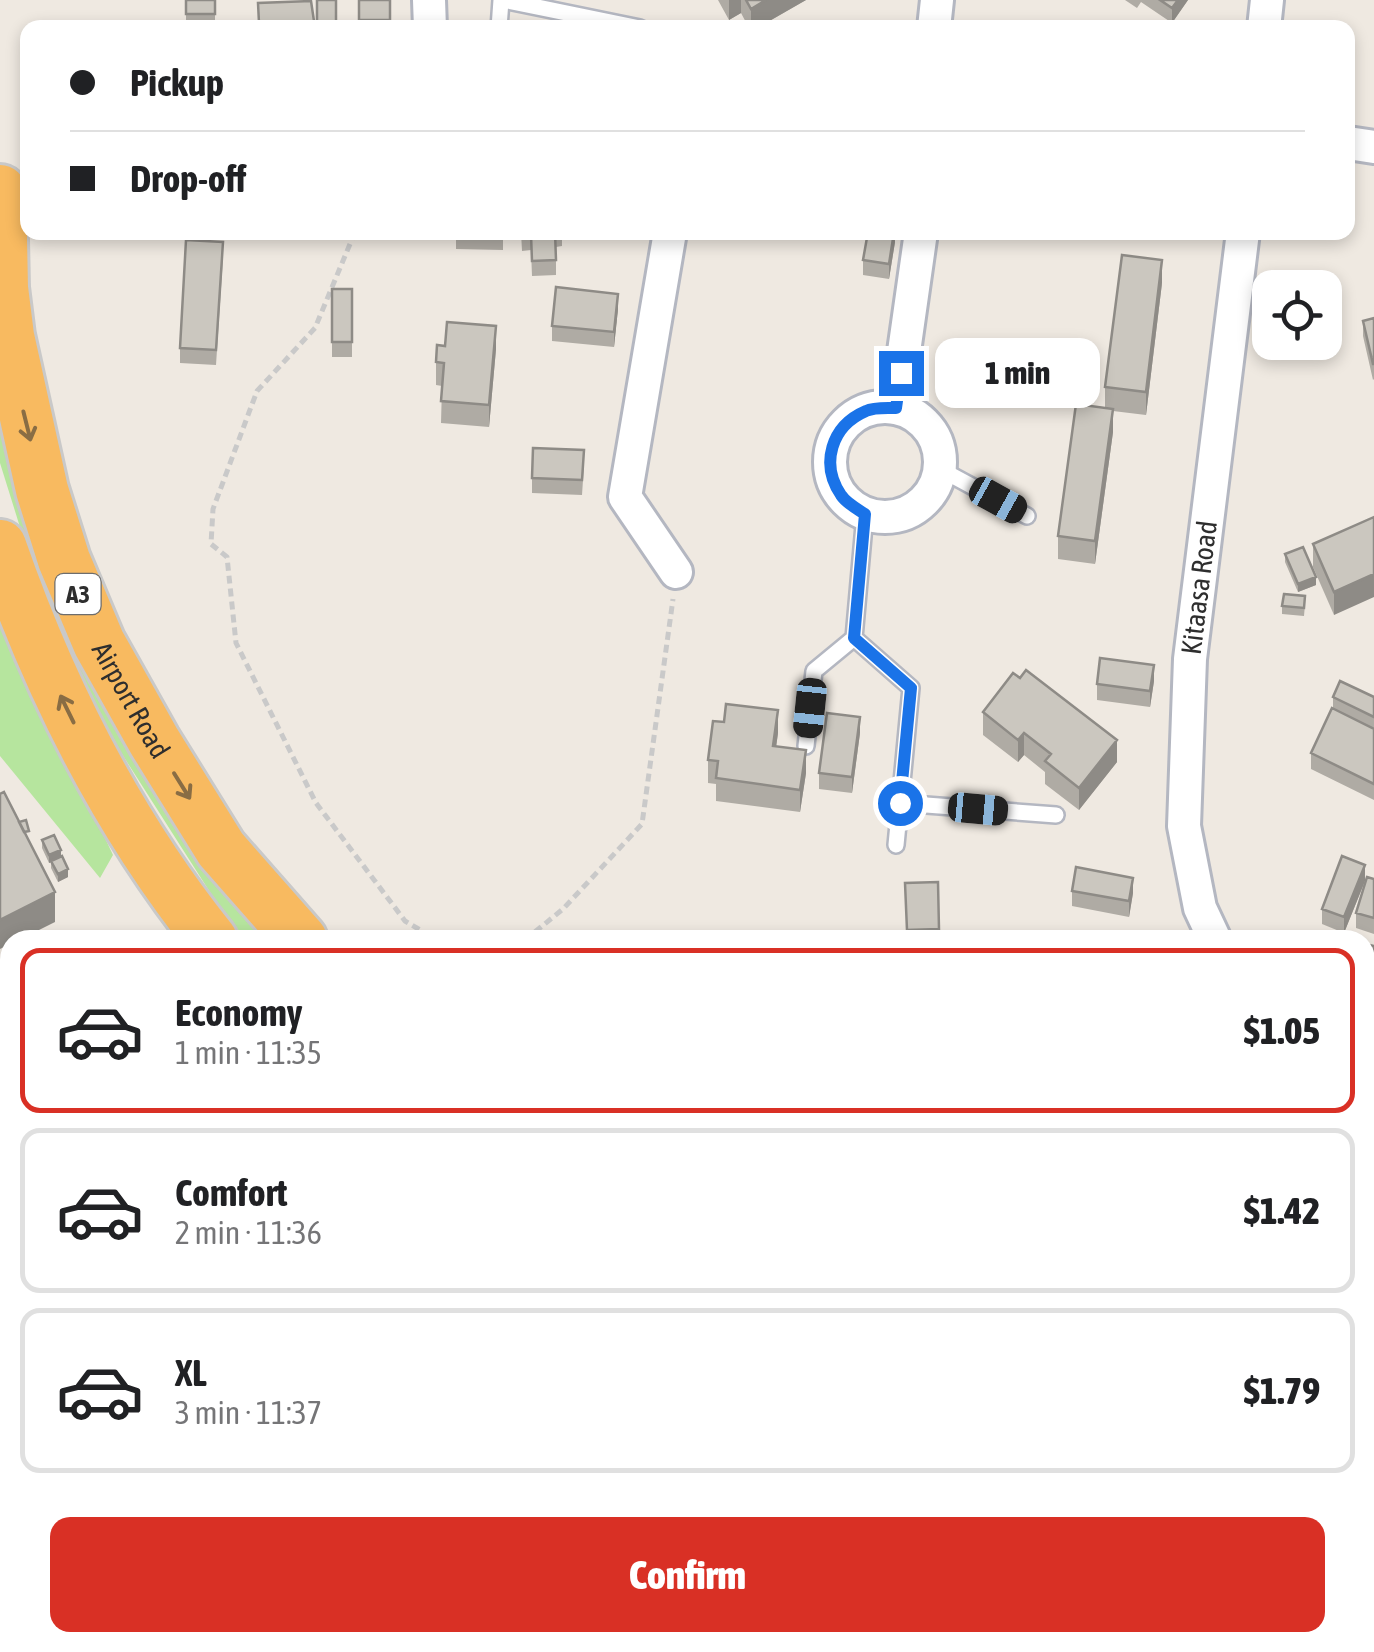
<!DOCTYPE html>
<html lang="en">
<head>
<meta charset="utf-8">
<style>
	body { margin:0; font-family:"Asap Condensed",sans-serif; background:#f2f2f2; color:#202124; height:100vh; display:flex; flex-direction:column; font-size:38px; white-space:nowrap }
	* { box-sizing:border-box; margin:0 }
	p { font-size:32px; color:#757577 }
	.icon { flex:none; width:55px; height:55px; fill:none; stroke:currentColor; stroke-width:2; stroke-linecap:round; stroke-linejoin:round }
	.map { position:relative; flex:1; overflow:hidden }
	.sheet { position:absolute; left:0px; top:930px; width:1375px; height:722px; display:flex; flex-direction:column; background:#fff; border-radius:30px 30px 0 0; box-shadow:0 5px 15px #0003 }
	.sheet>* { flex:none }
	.banner { position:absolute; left:20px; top:20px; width:1335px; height:220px; border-radius:20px; box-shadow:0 5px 15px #0003; display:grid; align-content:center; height:220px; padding:0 50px; background:#fff }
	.fabs { position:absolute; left:1252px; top:270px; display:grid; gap:20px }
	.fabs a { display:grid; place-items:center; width:90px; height:90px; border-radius:20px; background:#fff; box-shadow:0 5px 15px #0003; font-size:50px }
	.end { position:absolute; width:45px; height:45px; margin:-22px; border:12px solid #1a73e8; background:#fff; box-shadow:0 0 0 5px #fff }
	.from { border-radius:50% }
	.bubble { position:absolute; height:70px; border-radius:20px; background:#fff; box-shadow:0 5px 15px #0003; font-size:32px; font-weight:800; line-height:70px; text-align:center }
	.car { position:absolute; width:30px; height:60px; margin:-30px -15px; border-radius:12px; box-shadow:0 0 8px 2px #0007; background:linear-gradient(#222 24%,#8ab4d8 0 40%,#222 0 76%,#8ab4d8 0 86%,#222 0) }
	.banner b { display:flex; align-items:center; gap:35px; height:95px; font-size:38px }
	.banner b+b { border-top:2px solid #e0e0e0 }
	.banner i { width:25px; height:25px; background:#202124 }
	ul { padding:18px 0 0; list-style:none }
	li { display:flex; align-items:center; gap:30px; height:165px; margin:0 20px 15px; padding:0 30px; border:5px solid #e0e0e0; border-radius:20px }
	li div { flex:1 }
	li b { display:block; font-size:38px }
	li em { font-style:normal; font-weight:800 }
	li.active { border-color:#d93025 }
	li>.icon { width:90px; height:90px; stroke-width:1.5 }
	.button { display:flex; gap:20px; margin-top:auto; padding:20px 50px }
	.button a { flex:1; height:115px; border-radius:20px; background:#d93025; color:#fff; font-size:40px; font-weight:800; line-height:115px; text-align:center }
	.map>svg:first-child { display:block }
</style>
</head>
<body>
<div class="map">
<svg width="1374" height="1652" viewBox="0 0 1374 1652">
	<rect width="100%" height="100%" fill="#efe9e1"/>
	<path fill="#b6e59e" d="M 0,392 L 199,851 L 251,923 L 268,940 L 247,940 L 222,911 L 83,693 L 34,572 L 0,463 Z
		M 0,615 L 113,855 L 100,878 L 0,756 Z"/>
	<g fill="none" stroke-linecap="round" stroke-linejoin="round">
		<defs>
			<path id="service" d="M 503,0 L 640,28
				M 499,28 L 501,0
				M 940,469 L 1027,516
				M 865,514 L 854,638 L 911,688 L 896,845
				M 806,746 L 814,671 L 854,638
				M 900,803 L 1056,815
				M 853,1642 L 861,1652"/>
			<g id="minor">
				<path d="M 429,0 L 430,28"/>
				<path d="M 934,28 L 937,0"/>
				<path d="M 1264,28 L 1267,0"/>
				<path d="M 1348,143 L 1374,147"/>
				<path d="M 670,232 L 625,497 L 676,572"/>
				<circle cx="885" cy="462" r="55"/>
				<path d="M 896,408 L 921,232"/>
				<path id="s1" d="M 1215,940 L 1200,908 L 1184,826 L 1190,659 L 1243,232"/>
				<path d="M 1365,1218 L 1374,1235"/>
			</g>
			<g id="trunk">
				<path id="s2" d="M 0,191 L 2,288 L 8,336 L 42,490 L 64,560 L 99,643 L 154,741 L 221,849 L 301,940"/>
				<path d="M 0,546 C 49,687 117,823 211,940"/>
				<path d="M 986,1642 L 993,1652"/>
				<path d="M 1064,1642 L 1071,1652"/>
			</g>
		</defs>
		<use href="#service" stroke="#b4b7c1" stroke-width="20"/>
		<use href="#minor" stroke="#b4b7c1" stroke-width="38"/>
		<use href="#trunk" stroke="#c9c9c9" stroke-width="58"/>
		<path stroke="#c9c9c9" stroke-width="5" stroke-dasharray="8 5" stroke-linecap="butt" d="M 355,232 L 315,328 L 257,391 L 213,509 L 211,544 L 227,557 L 236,643 L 316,803 L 405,921 L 437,940
			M 525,940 L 563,909 L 642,824 L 673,599"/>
		<use href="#service" stroke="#fff" stroke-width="15"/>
		<use href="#minor" stroke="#fff" stroke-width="32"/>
		<use href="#trunk" stroke="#f8ba60" stroke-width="52"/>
	</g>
	<path fill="#afaba4" d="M 186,0 L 215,0 L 215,28 L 186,28 Z
		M 359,0 L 390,0 L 390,28 L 359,28 Z
		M 718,0 L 806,0 L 757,28 L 749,28 L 741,13 L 729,20 Z
		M 1125,0 L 1188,0 L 1172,23 L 1141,2 L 1137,8 Z
		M 258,3 L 314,21 L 314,28 L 259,28 Z
		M 456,232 L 503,232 L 503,250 L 456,249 Z
		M 521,232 L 562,232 L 562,246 L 556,247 L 556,275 L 532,276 L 531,250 L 522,251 Z
		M 895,232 L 895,242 L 889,279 L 863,275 L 863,260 Z
		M 223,258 L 216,365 L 180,363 L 180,348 Z
		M 1275,272 L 1328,288 L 1328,304 L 1325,313 L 1325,288 L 1270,288 L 1270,324 L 1264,322 L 1264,306 Z
		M 1162,283 L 1146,415 L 1113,411 L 1113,432 L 1095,564 L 1058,559 L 1058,536 L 1105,408 L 1105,387 Z
		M 332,289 L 352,289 L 352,357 L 332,357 Z
		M 618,309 L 614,347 L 552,341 L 552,326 Z
		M 1374,318 L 1374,379 L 1373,380 L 1363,336 L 1363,321 Z
		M 496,349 L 489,427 L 441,423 L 442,386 L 436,385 L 436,362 Z
		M 584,465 L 582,495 L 532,493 L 532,478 Z
		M 1374,517 L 1334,615 L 1313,567 L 1313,544 Z
		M 1285,554 L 1316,585 L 1298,592 L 1285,562 Z
		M 1305,604 L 1304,616 L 1282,614 L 1282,606 Z
		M 1154,681 L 1150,707 L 1097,700 L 1097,684 Z
		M 1333,697 L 1374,697 L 1374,800 L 1311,769 L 1311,753 L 1333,709 Z
		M 983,712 L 1117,762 L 1079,810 L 1045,784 L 1045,772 L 1024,755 L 1018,762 L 983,735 Z
		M 778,733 L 776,747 L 806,773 L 800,812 L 716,801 L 716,784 L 708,783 L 708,760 Z
		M 860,733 L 852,793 L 819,789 L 819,773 Z
		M 42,840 L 61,856 L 68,877 L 58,882 L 51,868 L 51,862 L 49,863 L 42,848 Z
		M 1374,879 L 1374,934 L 1356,928 L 1356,913 Z
		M 1365,881 L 1344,933 L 1322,924 L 1322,909 Z
		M 938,882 L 939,940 L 907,940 L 905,883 Z
		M 1072,891 L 1133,893 L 1129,917 L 1072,906 Z
		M 1365,944 L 1374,946 L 1374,1011 L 1365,1008 Z
		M 0,1155 L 5,1155 L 10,1316 L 10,1366 L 0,1366 Z
		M 0,1394 L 10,1394 L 10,1576 L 0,1577 Z
		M 1374,1475 L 1374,1502 L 1372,1499 L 1372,1476 Z
		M 731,1642 L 800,1642 L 806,1652 L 737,1652 Z"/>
	<path fill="#8e8b86" d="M 729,0 L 741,0 L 741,13 L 729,20 Z
		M 766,0 L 806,0 L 757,28 L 751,28 L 751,9 Z
		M 1178,0 L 1188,0 L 1172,23 L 1172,8 Z
		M 894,232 L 895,242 L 889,279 L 889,264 Z
		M 1162,260 L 1162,283 L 1146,415 L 1146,392 Z
		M 1328,288 L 1328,304 L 1325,313 L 1325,298 Z
		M 618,294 L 618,309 L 614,347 L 614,332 Z
		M 496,326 L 496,349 L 489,427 L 489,405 Z
		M 1113,409 L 1113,432 L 1095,564 L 1095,541 Z
		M 1374,574 L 1374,597 L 1334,615 L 1334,592 Z
		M 1316,577 L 1316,585 L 1298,592 L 1298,584 Z
		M 1154,665 L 1154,681 L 1150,707 L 1150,691 Z
		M 778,710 L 778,733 L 773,769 L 773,746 Z
		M 860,717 L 860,733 L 852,793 L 852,777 Z
		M 1024,733 L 1024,755 L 1018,762 L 1018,740 Z
		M 1117,740 L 1117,762 L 1079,810 L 1079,788 Z
		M 806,750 L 806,773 L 800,812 L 800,790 Z
		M 61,850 L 61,858 L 49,863 L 49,855 Z
		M 1365,865 L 1365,881 L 1344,933 L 1344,917 Z
		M 68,869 L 68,877 L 58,882 L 58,874 Z
		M 1133,878 L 1133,893 L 1129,917 L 1129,901 Z
		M 55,892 L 55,922 L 19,940 L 10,940 L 10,944 L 0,949 L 0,920 Z"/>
	<path fill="#cbc7bf" stroke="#8e8b86" stroke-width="2.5" d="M 186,0 L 215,0 L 215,14 L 186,14 Z
		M 317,0 L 336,0 L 336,28 L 317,28 Z
		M 359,0 L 390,0 L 390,20 L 359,20 Z
		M 746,0 L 766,0 L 751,9 Z
		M 1160,0 L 1178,0 L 1172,8 Z
		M 311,1 L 314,21 L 259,23 L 258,3 Z
		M 456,232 L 503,232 L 503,235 Z
		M 522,232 L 555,232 L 556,260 L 532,261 L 531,235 L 522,236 Z
		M 868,232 L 894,232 L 889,264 L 863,260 Z
		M 186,240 L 223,242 L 216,350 L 180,348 Z
		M 1122,255 L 1162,260 L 1146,392 L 1105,387 Z
		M 1275,272 L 1328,288 L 1325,298 L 1325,288 L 1270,288 L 1270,308 L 1264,306 Z
		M 556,287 L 618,294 L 614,332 L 552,326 Z
		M 332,289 L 352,289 L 352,342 L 332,342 Z
		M 1374,318 L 1374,364 L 1373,364 L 1363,321 Z
		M 447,322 L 496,326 L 489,405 L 441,401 L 444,363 L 436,362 L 437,345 L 445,346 Z
		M 1076,404 L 1113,409 L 1095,541 L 1058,536 Z
		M 533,448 L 584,450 L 582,480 L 532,478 Z
		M 1374,517 L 1374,574 L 1334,592 L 1313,544 Z
		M 1303,547 L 1316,577 L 1298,584 L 1285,554 Z
		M 1284,594 L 1305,596 L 1304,608 L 1282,606 Z
		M 1100,658 L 1154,665 L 1150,691 L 1097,684 Z
		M 1026,670 L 1117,740 L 1079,788 L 1045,761 L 1051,754 L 1024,733 L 1018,740 L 983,712 L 1013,673 L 1020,678 Z
		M 1340,681 L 1374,697 L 1374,717 L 1333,697 Z
		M 726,704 L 778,710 L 773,746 L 806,750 L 800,790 L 716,778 L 718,761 L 708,760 L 713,721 L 724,722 Z
		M 1332,708 L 1374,729 L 1374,784 L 1311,753 Z
		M 827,713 L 860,717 L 852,777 L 819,773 Z
		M 4,792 L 55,892 L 0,920 L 0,794 Z
		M 26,820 L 29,831 L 24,832 L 19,822 Z
		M 54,835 L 61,850 L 49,855 L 42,840 Z
		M 62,856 L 68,869 L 58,874 L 51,861 Z
		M 1342,856 L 1365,865 L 1344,917 L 1322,909 Z
		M 1076,867 L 1133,878 L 1129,901 L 1072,891 Z
		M 1367,877 L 1374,879 L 1374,918 L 1356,913 Z
		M 938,882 L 939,929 L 907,930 L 905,883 Z
		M 1365,944 L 1374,946 L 1374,996 L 1365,993 Z
		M 0,1155 L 5,1155 L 10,1303 L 0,1303 Z
		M 0,1316 L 10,1316 L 10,1351 L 0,1351 Z
		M 0,1394 L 10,1394 L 10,1422 L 0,1422 Z
		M 0,1422 L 10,1422 L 10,1554 L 0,1554 Z
		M 749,1642 L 800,1642 L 806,1652 L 755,1652 Z
		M 69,1644 L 71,1652 L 59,1652 L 58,1647 Z"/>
	<defs><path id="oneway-shaft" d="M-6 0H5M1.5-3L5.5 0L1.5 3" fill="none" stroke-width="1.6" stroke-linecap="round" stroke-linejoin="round" transform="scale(2.5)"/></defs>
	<g stroke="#896d44">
		<use href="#oneway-shaft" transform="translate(27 426) rotate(76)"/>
		<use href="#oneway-shaft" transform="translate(67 709) rotate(-116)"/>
		<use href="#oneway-shaft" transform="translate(182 786) rotate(58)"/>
	</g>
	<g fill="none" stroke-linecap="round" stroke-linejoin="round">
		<path stroke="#1a73e8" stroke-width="12" d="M 900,803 L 911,688 L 854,638 L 865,514 C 857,509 846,503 841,495 C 820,464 831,426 866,411 C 874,407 887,408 896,408 L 901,373"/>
	</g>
	<g text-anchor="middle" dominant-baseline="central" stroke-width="8" stroke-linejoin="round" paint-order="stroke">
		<rect fill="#fff" stroke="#6d6d6d" stroke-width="2.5" x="55.5" y="574" width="45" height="40" rx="8"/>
		<g font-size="25" font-weight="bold" fill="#2e2e2e">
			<text x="78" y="594">A3</text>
		</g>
		<g font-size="28" fill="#2e2e2e" stroke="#fff">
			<text stroke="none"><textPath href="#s1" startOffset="358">Kitaasa Road</textPath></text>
			<text stroke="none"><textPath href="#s2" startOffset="532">Airport Road</textPath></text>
		</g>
	</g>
</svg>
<div class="fabs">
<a><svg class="icon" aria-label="locate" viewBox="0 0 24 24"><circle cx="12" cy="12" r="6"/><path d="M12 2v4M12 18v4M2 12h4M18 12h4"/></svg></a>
</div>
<i class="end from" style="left:900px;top:803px"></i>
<i class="end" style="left:901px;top:373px"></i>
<div class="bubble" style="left:935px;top:338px;width:165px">1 min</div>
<i class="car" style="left:998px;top:500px;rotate:119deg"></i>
<i class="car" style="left:810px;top:708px;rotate:186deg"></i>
<i class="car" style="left:978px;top:809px;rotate:95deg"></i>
<div class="banner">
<b><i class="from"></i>Pickup</b>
<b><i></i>Drop-off</b>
</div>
<section class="sheet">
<ul>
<li class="active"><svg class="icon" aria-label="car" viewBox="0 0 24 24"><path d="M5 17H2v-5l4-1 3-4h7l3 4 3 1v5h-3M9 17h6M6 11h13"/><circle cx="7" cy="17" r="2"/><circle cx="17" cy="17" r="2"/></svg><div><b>Economy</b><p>1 min · 11:35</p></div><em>$1.05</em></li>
<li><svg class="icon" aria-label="car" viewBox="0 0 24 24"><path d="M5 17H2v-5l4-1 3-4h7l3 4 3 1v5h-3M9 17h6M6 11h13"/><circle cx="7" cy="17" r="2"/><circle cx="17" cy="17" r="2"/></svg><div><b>Comfort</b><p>2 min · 11:36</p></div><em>$1.42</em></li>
<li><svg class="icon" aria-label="car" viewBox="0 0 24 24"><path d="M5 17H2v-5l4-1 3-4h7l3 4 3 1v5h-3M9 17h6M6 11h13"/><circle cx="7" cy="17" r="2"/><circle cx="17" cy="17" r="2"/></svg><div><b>XL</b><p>3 min · 11:37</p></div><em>$1.79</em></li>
</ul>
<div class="button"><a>Confirm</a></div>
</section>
</div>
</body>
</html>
